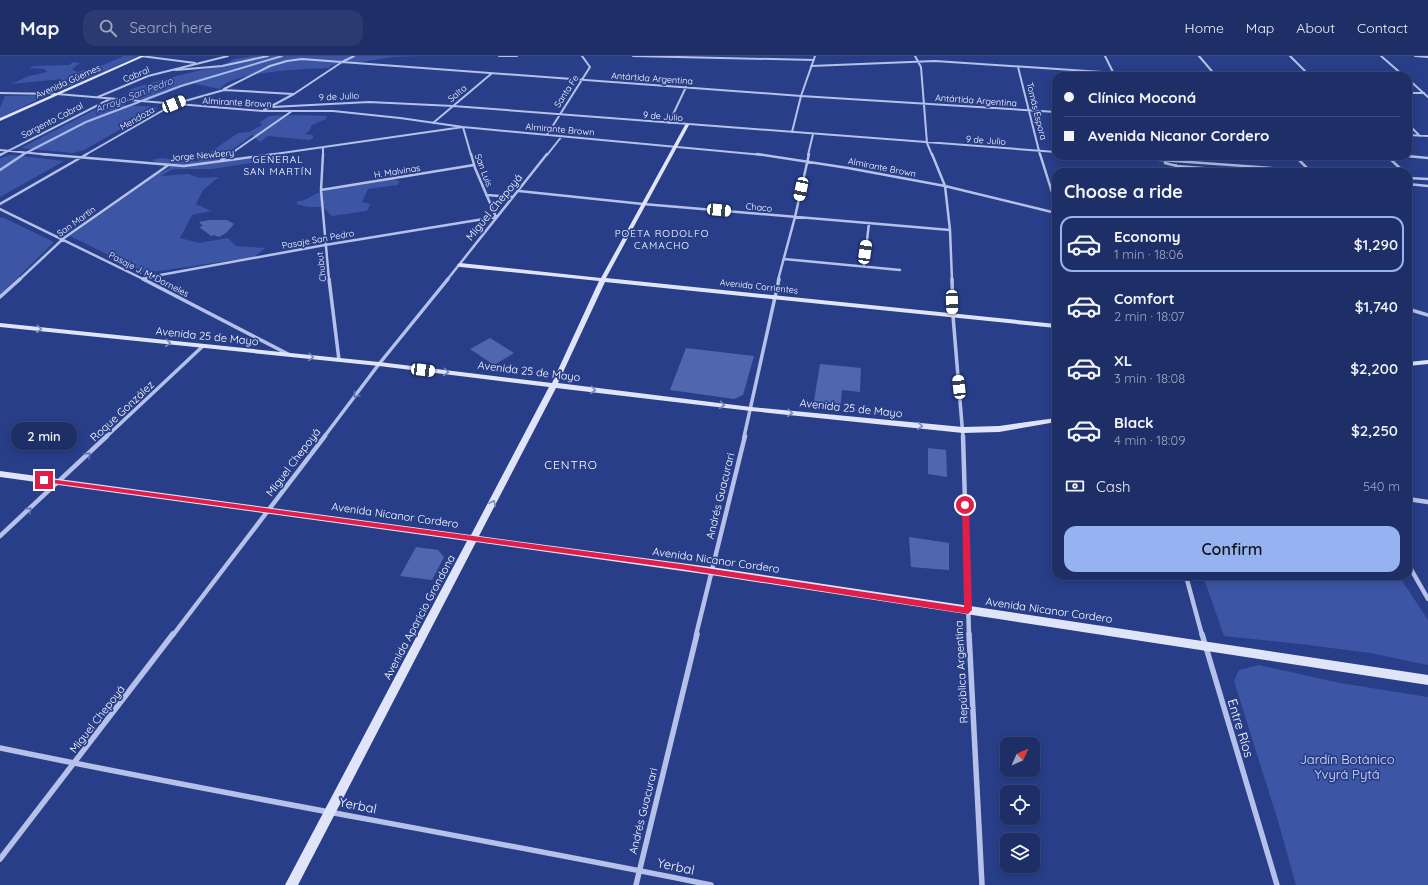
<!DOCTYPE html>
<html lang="en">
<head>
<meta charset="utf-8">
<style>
	body { margin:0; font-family:Quicksand,sans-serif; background:#2b3a70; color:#f1f3f6; height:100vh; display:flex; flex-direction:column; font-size:15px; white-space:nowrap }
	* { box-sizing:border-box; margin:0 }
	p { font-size:13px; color:#a1a8c0 }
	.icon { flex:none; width:22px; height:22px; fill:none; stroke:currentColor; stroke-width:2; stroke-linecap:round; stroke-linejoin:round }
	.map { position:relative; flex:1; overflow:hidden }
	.drawer { position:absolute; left:1052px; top:112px; width:360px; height:412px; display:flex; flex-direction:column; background:#1e2e67; border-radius:12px; box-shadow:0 2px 10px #0003,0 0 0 1px #3c4a7b }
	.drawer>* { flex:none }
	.top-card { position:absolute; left:1052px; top:16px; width:360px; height:88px; border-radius:12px; box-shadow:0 2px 10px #0003,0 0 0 1px #3c4a7b; display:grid; align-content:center; height:88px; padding:0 12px; background:#1e2e67 }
	.needle { width:26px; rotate:45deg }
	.controls { position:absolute; left:1000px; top:681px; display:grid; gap:8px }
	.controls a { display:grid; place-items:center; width:40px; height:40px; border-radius:8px; background:#1e2e67; box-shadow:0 2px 10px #0003,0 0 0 1px #3c4a7b; font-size:20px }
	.end { position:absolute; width:18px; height:18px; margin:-9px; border:5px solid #e11d48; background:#fff; box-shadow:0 0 0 2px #fff }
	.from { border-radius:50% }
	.bubble { position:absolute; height:28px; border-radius:12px; background:#1e2e67; box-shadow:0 2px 10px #0003,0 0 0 1px #3c4a7b; font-size:13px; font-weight:600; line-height:28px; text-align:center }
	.car { position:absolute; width:12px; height:24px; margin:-12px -6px; border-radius:5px; box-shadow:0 0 3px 1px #0007; background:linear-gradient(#fff 24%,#345 0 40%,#fff 0 76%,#345 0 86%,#fff 0) }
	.top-card b { display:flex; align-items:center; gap:14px; height:38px; font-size:15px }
	.top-card b+b { border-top:1px solid #3c4a7b }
	.top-card i { width:10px; height:10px; background:#f1f3f6 }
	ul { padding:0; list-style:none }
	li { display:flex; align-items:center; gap:12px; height:56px; margin:0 8px 6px; padding:0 4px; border:2px solid transparent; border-radius:12px }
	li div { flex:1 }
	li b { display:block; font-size:15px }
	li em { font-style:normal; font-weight:600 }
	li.on { border-color:#95b2f1 }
	li>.icon { width:36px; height:36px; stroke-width:1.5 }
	h2 { padding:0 12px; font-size:18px; line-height:48px }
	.pay { display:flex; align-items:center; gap:10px; height:44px; padding:0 12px; font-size:15px }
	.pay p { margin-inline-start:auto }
	.action { display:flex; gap:8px; margin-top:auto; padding:8px 12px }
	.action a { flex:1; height:46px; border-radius:12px; background:#95b2f1; color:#111; font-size:16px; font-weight:600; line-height:46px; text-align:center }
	header { display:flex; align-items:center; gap:24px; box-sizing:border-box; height:56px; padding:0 20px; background:#1e2e67; border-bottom:1px solid #3c4a7b }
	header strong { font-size:19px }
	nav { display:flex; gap:22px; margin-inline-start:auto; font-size:14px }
	.search { width:280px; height:36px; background:#2b3a70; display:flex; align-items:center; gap:10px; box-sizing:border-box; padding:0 14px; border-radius:12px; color:#a1a8c0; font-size:15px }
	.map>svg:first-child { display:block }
</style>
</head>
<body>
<header>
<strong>Map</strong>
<div class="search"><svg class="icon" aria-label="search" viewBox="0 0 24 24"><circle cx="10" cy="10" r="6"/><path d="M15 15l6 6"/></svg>Search here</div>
<nav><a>Home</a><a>Map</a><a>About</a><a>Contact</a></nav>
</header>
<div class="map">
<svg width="1428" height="829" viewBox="0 0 1428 829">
	<rect width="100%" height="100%" fill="#283e89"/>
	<path fill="#3c56a5" d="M 124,0 L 138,0 L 71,30 L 60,28 L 58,26 L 62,23 L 11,28 L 29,20 L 47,16 L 45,13 L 29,12 L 33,10 L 69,9 L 73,6 L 80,7 L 72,13 L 77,16 L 103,9 Z
		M 253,0 L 420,0 L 393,1 L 354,7 L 342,6 L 330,10 L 329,12 C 308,13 231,15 220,33 L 191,27 L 149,44 L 140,43 L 139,39 L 127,37 L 131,33 L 161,24 L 225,8 L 234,3 Z
		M 47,39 L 0,62 L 0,52 L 5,40 Z
		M 111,48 L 156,51 L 156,53 L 84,94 L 73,97 L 21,92 L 104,49 Z
		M 297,59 L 327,60 L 326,63 L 312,69 L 309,75 L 305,78 L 313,79 L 313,82 L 309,84 L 268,80 L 260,86 L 252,79 L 217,105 L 257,103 L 257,106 L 212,113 L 173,113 L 161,120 L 188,118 L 200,122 L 219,121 L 203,134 L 196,148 L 211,155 L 192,159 L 180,182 L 199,187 L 228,182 L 236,190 L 265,192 L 254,201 L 145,217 L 70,180 L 155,119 L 170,112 L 152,104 L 160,102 L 197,105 L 238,77 L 249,76 L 262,69 L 260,66 L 269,60 Z
		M 11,99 L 64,105 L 0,141 L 0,102 Z
		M 392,123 L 399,125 L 398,129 L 368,133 L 362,146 L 370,148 L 367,155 L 332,160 L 323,151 L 308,151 L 296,148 L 298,145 C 308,145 312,138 321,136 C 344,130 368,127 392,123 Z
		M 2,161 L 54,186 L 0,239 L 0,162 Z
		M 1203,520 L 1399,520 L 1428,564 L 1428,609 L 1370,597 L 1300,588 L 1224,580 Z
		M 1259,609 L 1340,627 L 1428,641 L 1428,829 L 1296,829 L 1278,765 L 1234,625 L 1239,614 Z"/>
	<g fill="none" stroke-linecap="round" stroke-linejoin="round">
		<path stroke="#a9bae9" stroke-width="2" d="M 22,99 L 86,66 L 181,30 L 282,0"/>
		<path stroke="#a9bae9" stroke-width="2.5" d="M 0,114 L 24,98"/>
	</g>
	<path fill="#5067b0" d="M 209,164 L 227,164 L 234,168 L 226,177 L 219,181 L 214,179 L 211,180 L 199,171 L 203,170 L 199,166 Z
		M 490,282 L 514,297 L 494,309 L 470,293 Z
		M 686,292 L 754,300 L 743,339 L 734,343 L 670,334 Z
		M 820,308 L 861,312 L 860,336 L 842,334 L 840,355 L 813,351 Z
		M 928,392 L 946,394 L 947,421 L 928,418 Z
		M 909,481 L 949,487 L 949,514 L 911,511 Z
		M 416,491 L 438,494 L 444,501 L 432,524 L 400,520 Z"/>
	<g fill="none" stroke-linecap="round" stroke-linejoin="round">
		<path stroke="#b5c1e9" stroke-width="2" d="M 141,0 L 195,7
			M 499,0 L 517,0
			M 633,0 L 814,4
			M 915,0 L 921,11 L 927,87 L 932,99
			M 1105,0 L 1115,20
			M 1199,0 L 1216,20
			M 1290,0 L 1310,20
			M 1381,0 L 1404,20
			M 1415,0 L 1428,1
			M 811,10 L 935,5 L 1162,20
			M 1018,11 L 1040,99
			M 176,14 L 222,10 L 268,0
			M 1408,23 L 1428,41
			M 224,33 L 270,10 L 287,5 L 302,3 L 342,6 L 354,0
			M 0,37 L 57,38 L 262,55 L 333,55 L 400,62 L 463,71 L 763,99
			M 1408,37 L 1424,37
			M 98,41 L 148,20 L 228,0
			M 272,51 L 369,46 L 453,50 L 1056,96
			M 264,54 L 294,38 L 342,6 L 801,40 L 1056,56
			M 433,67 L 491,18
			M 669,67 L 686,31
			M 1408,68 L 1420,80
			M 792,76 L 801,40 L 815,0
			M 547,79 L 590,11 L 582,0
			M 1408,79 L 1428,80
			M 0,94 L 51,99
			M 0,99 L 110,43
			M 85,99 L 174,48 L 224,34 L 293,38
			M 229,99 L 292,55
			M 268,99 L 463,71 L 471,99
			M 323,99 L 323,92
			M 547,99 L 562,80
			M 808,99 L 813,78"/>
		<path stroke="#b5c1e9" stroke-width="2.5" d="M 41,98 L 184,110 L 276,98
			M 323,98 L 321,134 L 329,224
			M 471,98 L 475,112 L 496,161
			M 757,98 L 848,112 L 945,130 L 1056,157
			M 932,98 L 945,130 L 950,174 L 952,224
			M 1040,98 L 1056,149
			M 0,99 L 2,98
			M 1105,100 L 1326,116
			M 1295,100 L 1310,115
			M 1387,100 L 1404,116
			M 1407,100 L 1428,102
			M 220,105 L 230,98
			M 1165,107 L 1177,110 L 1252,116
			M 1176,109 L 1180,116
			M 1408,122 L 1428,123
			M 1408,128 L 1428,130
			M 321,134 L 474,109
			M 519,135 L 643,148 L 950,174
			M 486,139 L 513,141
			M 0,148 L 87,98
			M 0,153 L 145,224
			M 784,203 L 900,214
			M 864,210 L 869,167
			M 144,222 L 325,189 L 496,161
			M 19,224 L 64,182 L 167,110
			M 447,224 L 547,98
			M 778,224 L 795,161 L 809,98"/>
		<path stroke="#b5c1e9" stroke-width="3.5" d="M 143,223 L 288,298
			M 329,223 L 339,304
			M 952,223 L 953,260 L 963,381
			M 0,241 L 20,223
			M 1408,253 L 1428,259
			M 106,381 L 203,290
			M 324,381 L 379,308 L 448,223
			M 744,381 L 779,223"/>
		<path stroke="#b5c1e9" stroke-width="4.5" d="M 963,380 L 969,579
			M 1408,443 L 1428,446
			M 0,480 L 107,380
			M 1408,508 L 1428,543
			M 1186,520 L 1202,579
			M 173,579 L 325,380
			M 696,579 L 745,380"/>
		<path stroke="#b5c1e9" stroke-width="5.5" d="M 969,578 L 982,829
			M 1202,578 L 1277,829
			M 0,692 C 236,741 474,781 711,829
			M 0,803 L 173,578
			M 636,829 L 697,578"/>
		<path fill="#dfe4f8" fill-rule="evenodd" d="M 140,0 L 145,0 L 0,65 L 0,62 Z
			M 687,68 L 689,69 L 606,222 L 1056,268 L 1056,272 L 605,226 L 558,327 L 751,351 L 963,371 L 999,370 L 1056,362 L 1056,366 L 999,376 L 963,377 L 751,355 L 556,332 L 479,480 L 711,511 L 1428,619 L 1428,629 L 711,519 L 476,486 L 298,829 L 285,829 L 467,485 L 0,421 L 0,415 L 471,479 L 549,331 L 379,310 L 0,271 L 0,267 L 379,306 L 552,327 L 599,225 L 460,211 L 457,209 L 460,207 L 601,222 L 685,69 Z
			M 1428,304 L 1428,308 L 1408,310 L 1408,306 Z"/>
	</g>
	<defs><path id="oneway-chevron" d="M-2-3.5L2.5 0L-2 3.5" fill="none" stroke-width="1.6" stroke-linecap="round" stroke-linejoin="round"/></defs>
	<g stroke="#7a89bb">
		<use href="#oneway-chevron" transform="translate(39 273) rotate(6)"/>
		<use href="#oneway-chevron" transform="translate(168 287) rotate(6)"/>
		<use href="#oneway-chevron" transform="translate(311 301) rotate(5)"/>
		<use href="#oneway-chevron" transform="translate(446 316) rotate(7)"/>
		<use href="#oneway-chevron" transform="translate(593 334) rotate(7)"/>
		<use href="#oneway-chevron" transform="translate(722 349) rotate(7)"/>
		<use href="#oneway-chevron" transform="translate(790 357) rotate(6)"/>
		<use href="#oneway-chevron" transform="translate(920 370) rotate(6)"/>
		<use href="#oneway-chevron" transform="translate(493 447) rotate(-63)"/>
	</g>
	<g stroke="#6072af">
		<use href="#oneway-chevron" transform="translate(356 339) rotate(127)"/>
		<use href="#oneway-chevron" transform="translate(88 399) rotate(-43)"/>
		<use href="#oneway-chevron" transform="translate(29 454) rotate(-43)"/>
	</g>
	<path fill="#e11d48" d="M 42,422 L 680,508 L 964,551 L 962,449 L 965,447 L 969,449 L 972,554 L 968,558 L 680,513 L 44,426 L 42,426 Z"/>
	<g text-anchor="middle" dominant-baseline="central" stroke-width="3.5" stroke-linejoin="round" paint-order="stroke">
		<g font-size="9" fill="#fff" stroke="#283e89">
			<text transform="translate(136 18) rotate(-22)">Cabral</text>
			<text transform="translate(652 22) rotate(4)">Antártida Argentina</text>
			<text transform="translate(68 25) rotate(-24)">Avenida Güemes</text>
			<text transform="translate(566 35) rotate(-57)">Santa Fe</text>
			<text transform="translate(457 37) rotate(-40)">Salta</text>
			<text transform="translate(339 40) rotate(-3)">9 de Julio</text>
			<text transform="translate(976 44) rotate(4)">Antártida Argentina</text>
			<text transform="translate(237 46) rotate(3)">Almirante Brown</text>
			<text transform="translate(1037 55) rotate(76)">Tomás Espora</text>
			<text transform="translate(663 60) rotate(5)">9 de Julio</text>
			<text transform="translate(137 62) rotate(-30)">Mendoza</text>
			<text transform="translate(52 64) rotate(-27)">Sargento Cabral</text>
			<text transform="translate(560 73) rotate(5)">Almirante Brown</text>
			<text transform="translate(986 84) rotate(4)">9 de Julio</text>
			<text transform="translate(202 99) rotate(-5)">Jorge Newbery</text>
			<text transform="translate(882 111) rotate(11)">Almirante Brown</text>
			<text transform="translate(484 114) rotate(69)">San Luis</text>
			<text transform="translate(397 115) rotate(-9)">H. Malvinas</text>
			<text transform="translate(759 151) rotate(5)">Chaco</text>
			<text transform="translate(76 165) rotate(-36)">San Martín</text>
			<text transform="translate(318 183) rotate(-10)">Pasaje San Pedro</text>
			<text transform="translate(321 211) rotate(-97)">Chubut</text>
			<text transform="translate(149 218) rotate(27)">Pasaje J. M. Dorneles</text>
			<text transform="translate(759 230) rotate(6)">Avenida Corrientes</text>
		</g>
		<g font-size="10" font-style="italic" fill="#c0ccf0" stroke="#283e89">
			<text transform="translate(134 39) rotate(-21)">Arroyo San Pedro</text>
		</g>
		<g font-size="10" letter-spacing="1" fill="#fff" stroke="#283e89">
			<text x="278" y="103">GENERAL<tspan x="278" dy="12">SAN MARTÍN</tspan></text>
			<text x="662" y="177">POETA RODOLFO<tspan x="662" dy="12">CAMACHO</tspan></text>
		</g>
		<g font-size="11" fill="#fff" stroke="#283e89">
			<text transform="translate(494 151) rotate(-51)">Miguel Chepoyá</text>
			<text transform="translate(207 280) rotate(6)">Avenida 25 de Mayo</text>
			<text transform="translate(529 315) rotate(7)">Avenida 25 de Mayo</text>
			<text transform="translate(851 352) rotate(6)">Avenida 25 de Mayo</text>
			<text transform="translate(122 355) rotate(-43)">Roque González</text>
			<text transform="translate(293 406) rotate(-53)">Miguel Chepoyá</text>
			<text transform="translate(720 440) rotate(-76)">Andrés Guacurari</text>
			<text transform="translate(395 459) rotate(8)">Avenida Nicanor Cordero</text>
			<text transform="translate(716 504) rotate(8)">Avenida Nicanor Cordero</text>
			<text transform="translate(1049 554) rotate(8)">Avenida Nicanor Cordero</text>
			<text transform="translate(419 561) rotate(-62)">Avenida Aparicio Grondona</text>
			<text transform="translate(961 616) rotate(-93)">República Argentina</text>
			<text transform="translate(97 663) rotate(-52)">Miguel Chepoyá</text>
			<text transform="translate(643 755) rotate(-76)">Andrés Guacurari</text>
		</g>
		<g font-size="12" letter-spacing="1" fill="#fff" stroke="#283e89">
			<text x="571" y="408">CENTRO</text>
		</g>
		<g font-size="13" fill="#fff" stroke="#283e89">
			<text transform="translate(1241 672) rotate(73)">Entre Ríos</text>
			<text transform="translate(358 749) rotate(11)">Yerbal</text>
			<text transform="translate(676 810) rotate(12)">Yerbal</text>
		</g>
		<g font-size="13" fill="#d8e0f7" stroke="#283e89">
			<text x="1347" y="703">Jardín Botánico<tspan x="1347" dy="15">Yvyrá Pytá</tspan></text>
		</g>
	</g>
</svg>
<div class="controls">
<a><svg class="needle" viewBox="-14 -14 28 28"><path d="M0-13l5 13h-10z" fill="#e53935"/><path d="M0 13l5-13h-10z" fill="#a1a8c0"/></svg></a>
<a><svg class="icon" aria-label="locate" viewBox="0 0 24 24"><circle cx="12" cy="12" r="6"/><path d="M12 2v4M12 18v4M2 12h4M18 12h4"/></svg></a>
<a><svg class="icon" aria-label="layers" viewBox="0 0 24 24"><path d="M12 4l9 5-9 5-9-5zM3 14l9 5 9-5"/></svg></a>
</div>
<i class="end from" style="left:965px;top:449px"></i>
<i class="end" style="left:44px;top:424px"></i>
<div class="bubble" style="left:11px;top:366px;width:66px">2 min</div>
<i class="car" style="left:174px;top:48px;rotate:68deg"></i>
<i class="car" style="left:801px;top:133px;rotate:192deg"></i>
<i class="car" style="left:719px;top:154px;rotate:95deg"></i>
<i class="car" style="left:865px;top:196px;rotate:8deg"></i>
<i class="car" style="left:952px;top:246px;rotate:178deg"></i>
<i class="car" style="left:423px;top:314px;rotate:97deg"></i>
<i class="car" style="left:959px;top:331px;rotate:354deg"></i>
<div class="top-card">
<b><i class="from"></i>Clínica Moconá</b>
<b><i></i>Avenida Nicanor Cordero</b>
</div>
<section class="drawer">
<h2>Choose a ride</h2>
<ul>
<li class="on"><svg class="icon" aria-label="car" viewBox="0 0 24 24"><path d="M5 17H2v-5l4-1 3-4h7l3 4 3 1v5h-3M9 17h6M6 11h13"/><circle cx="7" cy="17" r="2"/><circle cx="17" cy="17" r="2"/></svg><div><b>Economy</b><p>1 min · 18:06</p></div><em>$1,290</em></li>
<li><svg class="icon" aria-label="car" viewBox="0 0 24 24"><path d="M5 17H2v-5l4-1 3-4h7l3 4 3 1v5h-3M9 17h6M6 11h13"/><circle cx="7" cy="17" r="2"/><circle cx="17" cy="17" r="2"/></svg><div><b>Comfort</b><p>2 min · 18:07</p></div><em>$1,740</em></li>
<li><svg class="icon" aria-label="car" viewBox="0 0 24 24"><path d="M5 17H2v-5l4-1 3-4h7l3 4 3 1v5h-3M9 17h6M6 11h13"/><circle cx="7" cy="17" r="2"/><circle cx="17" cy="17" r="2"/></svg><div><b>XL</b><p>3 min · 18:08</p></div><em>$2,200</em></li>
<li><svg class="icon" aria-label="car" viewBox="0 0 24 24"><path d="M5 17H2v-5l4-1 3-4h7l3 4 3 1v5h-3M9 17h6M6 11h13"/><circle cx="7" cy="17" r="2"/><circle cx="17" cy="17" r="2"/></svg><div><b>Black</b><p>4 min · 18:09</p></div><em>$2,250</em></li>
</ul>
<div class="pay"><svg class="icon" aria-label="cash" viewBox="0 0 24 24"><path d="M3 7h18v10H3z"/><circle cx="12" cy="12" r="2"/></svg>Cash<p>540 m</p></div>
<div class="action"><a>Confirm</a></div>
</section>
</div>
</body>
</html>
